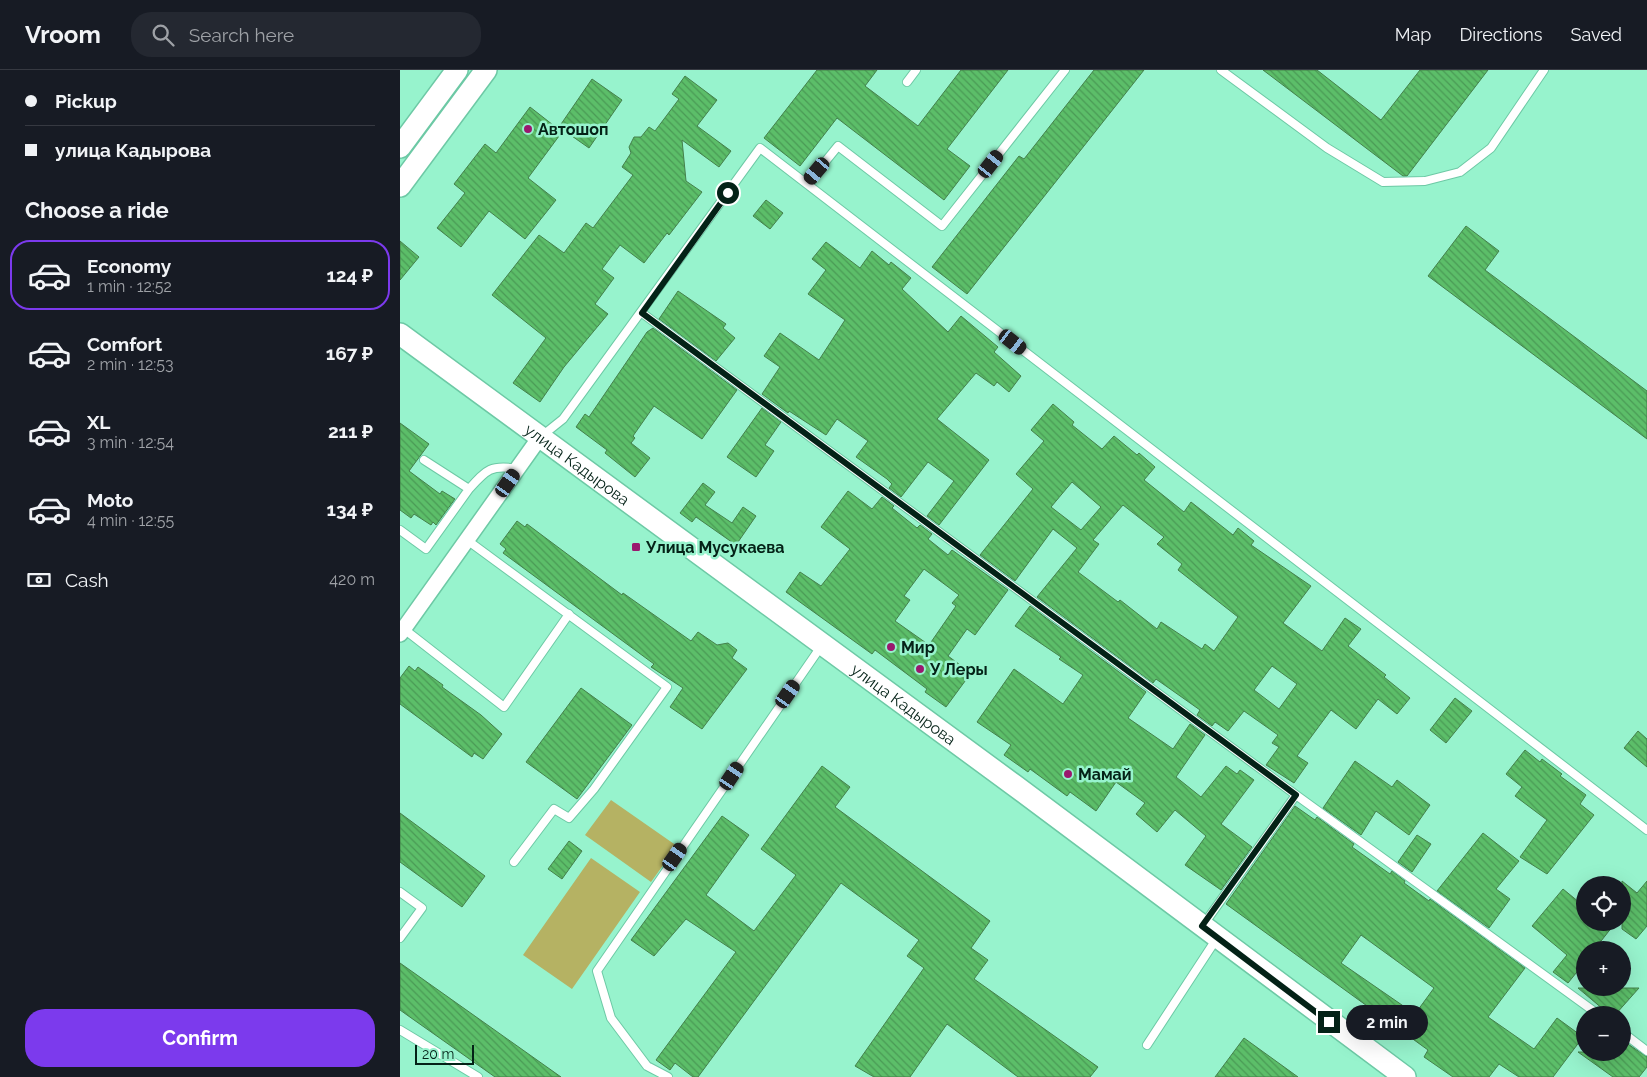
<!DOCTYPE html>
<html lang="en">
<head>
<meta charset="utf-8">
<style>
	body { margin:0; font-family:Raleway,sans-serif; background:#242831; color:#f1f3f6; height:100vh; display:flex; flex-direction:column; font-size:19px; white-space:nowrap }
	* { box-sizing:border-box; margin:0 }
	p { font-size:16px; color:#9ea1a6 }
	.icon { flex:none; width:28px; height:28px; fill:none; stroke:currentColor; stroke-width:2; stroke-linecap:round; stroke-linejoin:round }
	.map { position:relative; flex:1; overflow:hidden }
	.sheet { display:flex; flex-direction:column; background:#171b24; width:400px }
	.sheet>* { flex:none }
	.top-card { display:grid; align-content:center; height:110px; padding:0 25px; background:#171b24 }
	.tools { position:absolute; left:1176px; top:806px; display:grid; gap:10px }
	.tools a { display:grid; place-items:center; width:55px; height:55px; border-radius:50%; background:#171b24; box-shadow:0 5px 20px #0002; font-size:25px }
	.scale { position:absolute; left:15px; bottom:12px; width:59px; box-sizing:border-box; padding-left:5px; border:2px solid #042217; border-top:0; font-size:14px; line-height:18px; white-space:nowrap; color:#042217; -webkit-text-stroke:4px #97f3cd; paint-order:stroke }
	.end { position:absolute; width:22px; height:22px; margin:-11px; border:6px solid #042217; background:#fff; box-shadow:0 0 0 2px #fff }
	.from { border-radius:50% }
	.bubble { position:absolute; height:35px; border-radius:18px; background:#171b24; box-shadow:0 5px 20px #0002; font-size:16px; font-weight:700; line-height:35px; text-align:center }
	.car { position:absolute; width:15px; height:30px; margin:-15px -8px; border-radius:6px; box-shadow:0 0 4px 1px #0007; background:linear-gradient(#222 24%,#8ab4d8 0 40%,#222 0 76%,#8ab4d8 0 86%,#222 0) }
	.top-card b { display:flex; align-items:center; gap:18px; height:48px; font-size:19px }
	.top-card b+b { border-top:1px solid #363941 }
	.top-card i { width:12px; height:12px; background:#f1f3f6 }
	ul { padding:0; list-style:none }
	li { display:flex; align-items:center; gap:15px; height:70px; margin:0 10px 8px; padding:0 15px; border:2px solid transparent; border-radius:20px }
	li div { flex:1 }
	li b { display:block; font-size:19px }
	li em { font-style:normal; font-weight:700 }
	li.on { border-color:#7c3aed }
	li>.icon { width:45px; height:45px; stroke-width:1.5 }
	h2 { padding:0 25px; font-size:22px; line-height:60px }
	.pay { display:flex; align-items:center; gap:12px; height:55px; padding:0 25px; font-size:19px }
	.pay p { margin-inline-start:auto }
	.primary-button { display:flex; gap:10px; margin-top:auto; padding:10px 25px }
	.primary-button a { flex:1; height:58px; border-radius:20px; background:#7c3aed; color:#fff; font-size:20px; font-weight:700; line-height:58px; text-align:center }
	header { display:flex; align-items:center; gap:30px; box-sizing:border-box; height:70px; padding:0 25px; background:#171b24; border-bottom:1px solid #363941 }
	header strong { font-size:24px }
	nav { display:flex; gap:28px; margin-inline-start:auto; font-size:18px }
	.search { width:350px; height:45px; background:#242831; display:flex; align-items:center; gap:12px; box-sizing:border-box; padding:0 18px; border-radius:20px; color:#9ea1a6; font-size:19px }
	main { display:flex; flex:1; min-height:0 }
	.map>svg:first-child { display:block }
</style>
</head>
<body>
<header>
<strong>Vroom</strong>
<div class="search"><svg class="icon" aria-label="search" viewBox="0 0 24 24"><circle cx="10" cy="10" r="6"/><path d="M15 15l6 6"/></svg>Search here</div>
<nav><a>Map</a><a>Directions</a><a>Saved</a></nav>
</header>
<main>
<section class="sheet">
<div class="top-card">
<b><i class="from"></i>Pickup</b>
<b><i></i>улица Кадырова</b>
</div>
<h2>Choose a ride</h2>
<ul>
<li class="on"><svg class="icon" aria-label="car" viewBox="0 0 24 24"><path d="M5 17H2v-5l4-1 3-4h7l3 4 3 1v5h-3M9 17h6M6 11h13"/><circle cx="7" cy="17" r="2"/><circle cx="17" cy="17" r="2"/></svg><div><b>Economy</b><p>1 min · 12:52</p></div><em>124 ₽</em></li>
<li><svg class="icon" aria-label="car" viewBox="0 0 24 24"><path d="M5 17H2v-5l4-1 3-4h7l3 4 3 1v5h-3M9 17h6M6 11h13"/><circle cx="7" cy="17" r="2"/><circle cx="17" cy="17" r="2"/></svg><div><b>Comfort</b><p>2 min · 12:53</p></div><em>167 ₽</em></li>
<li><svg class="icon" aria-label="car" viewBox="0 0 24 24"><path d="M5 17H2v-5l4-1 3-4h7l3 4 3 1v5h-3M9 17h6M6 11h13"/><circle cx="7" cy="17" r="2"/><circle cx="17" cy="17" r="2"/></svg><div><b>XL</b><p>3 min · 12:54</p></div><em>211 ₽</em></li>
<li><svg class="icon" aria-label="car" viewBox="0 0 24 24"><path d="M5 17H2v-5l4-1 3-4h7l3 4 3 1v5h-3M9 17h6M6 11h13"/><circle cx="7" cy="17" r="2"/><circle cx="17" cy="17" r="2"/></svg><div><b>Moto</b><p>4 min · 12:55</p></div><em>134 ₽</em></li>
</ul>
<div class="pay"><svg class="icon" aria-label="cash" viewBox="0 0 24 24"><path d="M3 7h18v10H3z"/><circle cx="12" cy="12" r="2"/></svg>Cash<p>420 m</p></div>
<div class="primary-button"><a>Confirm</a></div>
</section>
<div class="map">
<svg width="1247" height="1007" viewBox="0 0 1247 1007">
	<defs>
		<pattern id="building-back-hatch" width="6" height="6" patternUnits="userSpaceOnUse" patternTransform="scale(1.25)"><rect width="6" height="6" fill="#5cbe69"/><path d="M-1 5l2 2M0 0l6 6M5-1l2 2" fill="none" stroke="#4a9a55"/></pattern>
	</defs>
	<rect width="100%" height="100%" fill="#97f3cd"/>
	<path fill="#b5b263" d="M 211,730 L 277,776 L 251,812 L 185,765 Z
		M 191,788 L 240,822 L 172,919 L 123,885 Z"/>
	<path fill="url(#building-back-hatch)" stroke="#44804b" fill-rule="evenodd" d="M 417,0 L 477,0 L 465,16 L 518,56 L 561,0 L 608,0 L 547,79 L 570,96 L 544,130 L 437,48 L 400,96 L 364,68 Z
		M 694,0 L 744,0 L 567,224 L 532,197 L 619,86 L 624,89 Z
		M 863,0 L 917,0 L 981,50 L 1020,0 L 1088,0 L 1007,106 L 1003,106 Z
		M 285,6 L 317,30 L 297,56 L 331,81 L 319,97 L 282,70 L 286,111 L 302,122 L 269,165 L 267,163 L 244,193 L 220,175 L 202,199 L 214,208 L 195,234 L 208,244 L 164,297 L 140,332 L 113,313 L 146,268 L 92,225 L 139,165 L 164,183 L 186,153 L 193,158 L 233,105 L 222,97 L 231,83 L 229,77 L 234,67 L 241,67 L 249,57 L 255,61 L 279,29 L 272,24 Z
		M 192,9 L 222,30 L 189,78 L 159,57 Z
		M 130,37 L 162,62 L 128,108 L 156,130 L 125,169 L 89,141 L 61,177 L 37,158 L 65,123 L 54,114 L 85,74 L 96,83 Z
		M 366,130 L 383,143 L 370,159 L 353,146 Z
		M 1066,156 L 1099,181 L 1085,200 L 1247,321 L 1247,369 L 1028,206 Z
		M 0,171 L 19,187 L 0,210 Z
		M 426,172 L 460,198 L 472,181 L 489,195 L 491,192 L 511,208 L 502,219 L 548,262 L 561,246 L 598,277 L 594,282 L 621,306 L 609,322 L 597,312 L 594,316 L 576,303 L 537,349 L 589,390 L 539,455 L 527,446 L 554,411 L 528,392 L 501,427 L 489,418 L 492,414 L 487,409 L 456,387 L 468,371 L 437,349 L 426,365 L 389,341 L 388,343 L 362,324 L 380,297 L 364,286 L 380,263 L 419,290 L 445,250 L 408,224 L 426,200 L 412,189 Z
		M 278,221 L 326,254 L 323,258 L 335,268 L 316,291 L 259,249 Z
		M 253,258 L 337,320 L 302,369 L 254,336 L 233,366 L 235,368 L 231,373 L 250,388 L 235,407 L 205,383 L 207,380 L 176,357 L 185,344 L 189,347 L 247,262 Z
		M 653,334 L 674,352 L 672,355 L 702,379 L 714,366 L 737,385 L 739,383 L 755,397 L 744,410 L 784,442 L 791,432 L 833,465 L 838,458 L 854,471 L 851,475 L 911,516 L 883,553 L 922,581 L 945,548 L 961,559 L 948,576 L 986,605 L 984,607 L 1010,628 L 997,644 L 978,629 L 956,659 L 931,640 L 897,686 L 908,693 L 894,713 L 866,695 L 879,677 L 872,673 L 878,665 L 844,641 L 828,661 L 815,652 L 812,656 L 797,645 L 800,640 L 756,609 L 753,613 L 637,527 L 677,478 L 653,459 L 615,511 L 580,485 L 633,419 L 616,404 L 644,371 L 631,360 ZM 672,412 L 701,437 L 681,460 L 651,437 ZM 723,435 L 764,467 L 757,474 L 782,494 L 778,500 L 838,547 L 814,581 L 805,574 L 802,579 L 761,552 L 757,559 L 720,530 L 718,532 L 678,502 L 699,474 L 693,470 ZM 872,596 L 897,614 L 879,639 L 854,620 Z
		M 362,338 L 381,352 L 365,375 L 374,381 L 356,407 L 327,387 Z
		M 0,353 L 29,374 L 9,401 L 40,424 L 42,421 L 55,429 L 36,455 L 33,452 L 31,455 L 14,444 L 11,448 L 0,440 Z
		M 303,413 L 315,422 L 305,435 L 332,453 L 343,437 L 356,446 L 336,475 L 296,447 L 292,452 L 280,443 Z
		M 448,421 L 472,439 L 482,427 L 494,436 L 492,438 L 517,458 L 520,455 L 532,464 L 528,469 L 548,485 L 552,480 L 608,520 L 575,565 L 567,559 L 548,586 L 571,603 L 546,637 L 525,622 L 527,619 L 475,580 L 472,584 L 386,522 L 400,502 L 421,516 L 450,479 L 421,457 ZM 524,499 L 559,525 L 552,533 L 556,536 L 529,575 L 495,551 L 510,530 L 504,526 Z
		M 117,451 L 125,457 L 127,454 L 222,525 L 223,523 L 291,571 L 298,562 L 317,575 L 328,573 L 337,580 L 332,588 L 347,599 L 302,659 L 270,637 L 283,618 L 251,597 L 254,594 L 103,483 L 106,479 L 100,474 Z
		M 630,536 L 746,622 L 728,648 L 773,679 L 790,654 L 805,665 L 776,707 L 801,727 L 826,696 L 837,704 L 840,700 L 854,710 L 821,754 L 852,777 L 821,820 L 785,795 L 806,766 L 775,740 L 757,762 L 736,744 L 745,733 L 716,712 L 696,741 L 670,722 L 667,726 L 630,699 L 628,702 L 604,685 L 611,675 L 577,652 L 614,599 L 663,634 L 683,605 L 659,589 L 661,587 L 615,556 Z
		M 9,596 L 15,601 L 18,597 L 43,615 L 42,617 L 81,645 L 102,664 L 83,689 L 74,683 L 72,687 L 0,634 L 0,608 Z
		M 181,618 L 232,655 L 177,729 L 126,692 Z
		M 1055,628 L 1072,641 L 1046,673 L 1030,660 Z
		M 1238,661 L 1247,669 L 1247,697 L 1224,678 Z
		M 1125,680 L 1140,692 L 1142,689 L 1162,704 L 1160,706 L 1186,725 L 1180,734 L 1194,745 L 1147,804 L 1120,787 L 1147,750 L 1115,726 L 1122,717 L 1106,704 Z
		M 955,691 L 992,717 L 997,710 L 1030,735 L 1009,765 L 976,741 L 961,765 L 923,738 Z
		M 422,696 L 450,717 L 435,737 L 590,851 L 571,878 L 588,890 L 574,909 L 698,997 L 690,1007 L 618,1007 L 547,954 L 510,1007 L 474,1007 L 455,996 L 524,898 L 507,886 L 519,870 L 441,813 L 298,1007 L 293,1007 L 275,993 L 270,1000 L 256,990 L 336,882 L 286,849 L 254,886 L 231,870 L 322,746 L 349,765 L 306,825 L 354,861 L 396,805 L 361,779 Z
		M 895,736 L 915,750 L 917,747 L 954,774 L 952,777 L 990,804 L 992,801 L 1005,811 L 1004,813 L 1029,831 L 1030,829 L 1125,898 L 1088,947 L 1134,979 L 1157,948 L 1183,967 L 1153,1007 L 1119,1007 L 1099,994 L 1089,1007 L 1053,1007 L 1024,987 L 1028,980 L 826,834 ZM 961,865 L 1034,918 L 1015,944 L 941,893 Z
		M 0,743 L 85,806 L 62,837 L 0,792 Z
		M 1083,763 L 1119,791 L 1096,819 L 1110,829 L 1089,858 L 1037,821 Z
		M 1017,765 L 1031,774 L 1012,802 L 998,792 Z
		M 169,771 L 182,781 L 162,809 L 148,799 Z
		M 1222,811 L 1237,823 L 1247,811 L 1247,856 L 1236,869 L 1222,859 Z
		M 1163,819 L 1185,837 L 1185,852 L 1216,852 L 1194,880 L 1185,880 L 1185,892 L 1168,913 L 1153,902 L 1167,885 L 1132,856 Z
		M 0,893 L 161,1007 L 95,1007 L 7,945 L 0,940 Z
		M 1178,918 L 1239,918 L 1215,945 L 1210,945 Z
		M 844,968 L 898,1007 L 815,1007 Z
		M 1222,970 L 1247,987 L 1247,997 L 1239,1007 L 1213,1007 L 1178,982 L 1222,982 Z"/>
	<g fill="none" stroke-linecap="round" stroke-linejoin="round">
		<defs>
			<path id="lane" d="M 821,0 L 927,78 L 983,112 L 1025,111 L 1060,102 L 1091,78 L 1144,0
				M 507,12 L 516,0
				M 407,114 L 438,76 L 542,156 L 665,0
				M 242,243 L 896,725 L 1199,945
				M 143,365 L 163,349 L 360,78 L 1247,760
				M 24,390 L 69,419 C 86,400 91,394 118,399
				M 0,460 L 26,479 L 69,419
				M 67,470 L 267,617 L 194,719 L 169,748 L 154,739 L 114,792
				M 4,559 L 104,637 L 169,544
				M 0,822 L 22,838 L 0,868
				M 804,854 L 896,725
				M 0,960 L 78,1007
				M 1222,962 L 1247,981
				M 747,975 L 817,868
				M 268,1007 L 247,996 L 211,948 L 197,901 L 422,575"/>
			<path id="street" d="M 0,564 L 140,367"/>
			<g id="secondary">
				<path d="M 0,77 L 57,0"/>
				<path d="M 0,116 L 86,0"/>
				<path id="s1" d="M 0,264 L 614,715 L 1005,1007"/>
			</g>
		</defs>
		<use href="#lane" stroke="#6dc9a5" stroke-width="10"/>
		<use href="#street" stroke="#6dc9a5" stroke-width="18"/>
		<use href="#secondary" stroke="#6dc9a5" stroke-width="24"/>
		<use href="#lane" stroke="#fff" stroke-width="8"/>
		<use href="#street" stroke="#fff" stroke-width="15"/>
		<use href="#secondary" stroke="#fff" stroke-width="21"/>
	</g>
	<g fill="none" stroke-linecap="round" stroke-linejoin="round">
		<path stroke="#042217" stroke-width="6" d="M 328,123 L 242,243 L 896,725 L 802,856 L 929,952"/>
	</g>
	<g fill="#9a186e" stroke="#97f3cd" stroke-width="2">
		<circle cx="128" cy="59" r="5"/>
		<rect x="231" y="472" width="10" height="10" rx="2.5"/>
		<circle cx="491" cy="577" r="5"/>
		<circle cx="520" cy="599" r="5"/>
		<circle cx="668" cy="704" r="5"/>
	</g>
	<g text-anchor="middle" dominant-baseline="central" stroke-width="5" stroke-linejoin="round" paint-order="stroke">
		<g font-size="16" font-weight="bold" fill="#042217" stroke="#97f3cd" text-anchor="start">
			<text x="138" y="59">Автошоп</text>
			<text x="246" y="477">Улица Мусукаева</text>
			<text x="501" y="577">Мир</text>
			<text x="530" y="599">У Леры</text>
			<text x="678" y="704">Мамай</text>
		</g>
		<g font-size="16" fill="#042217" stroke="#97f3cd">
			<text stroke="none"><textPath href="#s1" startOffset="220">улица Кадырова</textPath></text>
			<text stroke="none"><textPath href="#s1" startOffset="625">улица Кадырова</textPath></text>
		</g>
	</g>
</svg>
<div class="tools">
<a><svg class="icon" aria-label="locate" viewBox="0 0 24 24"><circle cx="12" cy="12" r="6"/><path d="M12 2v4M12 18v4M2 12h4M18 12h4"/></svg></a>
<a>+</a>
<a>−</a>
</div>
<div class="scale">20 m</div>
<i class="end from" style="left:328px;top:123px"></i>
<i class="end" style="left:929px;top:952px"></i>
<div class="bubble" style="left:946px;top:935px;width:82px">2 min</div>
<i class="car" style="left:591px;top:94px;rotate:38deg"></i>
<i class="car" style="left:417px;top:101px;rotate:220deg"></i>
<i class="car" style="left:613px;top:272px;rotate:128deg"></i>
<i class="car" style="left:108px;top:413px;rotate:35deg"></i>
<i class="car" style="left:388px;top:624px;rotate:35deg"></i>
<i class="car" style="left:332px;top:706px;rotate:34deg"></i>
<i class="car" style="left:275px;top:787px;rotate:35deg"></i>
</div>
</main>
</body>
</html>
